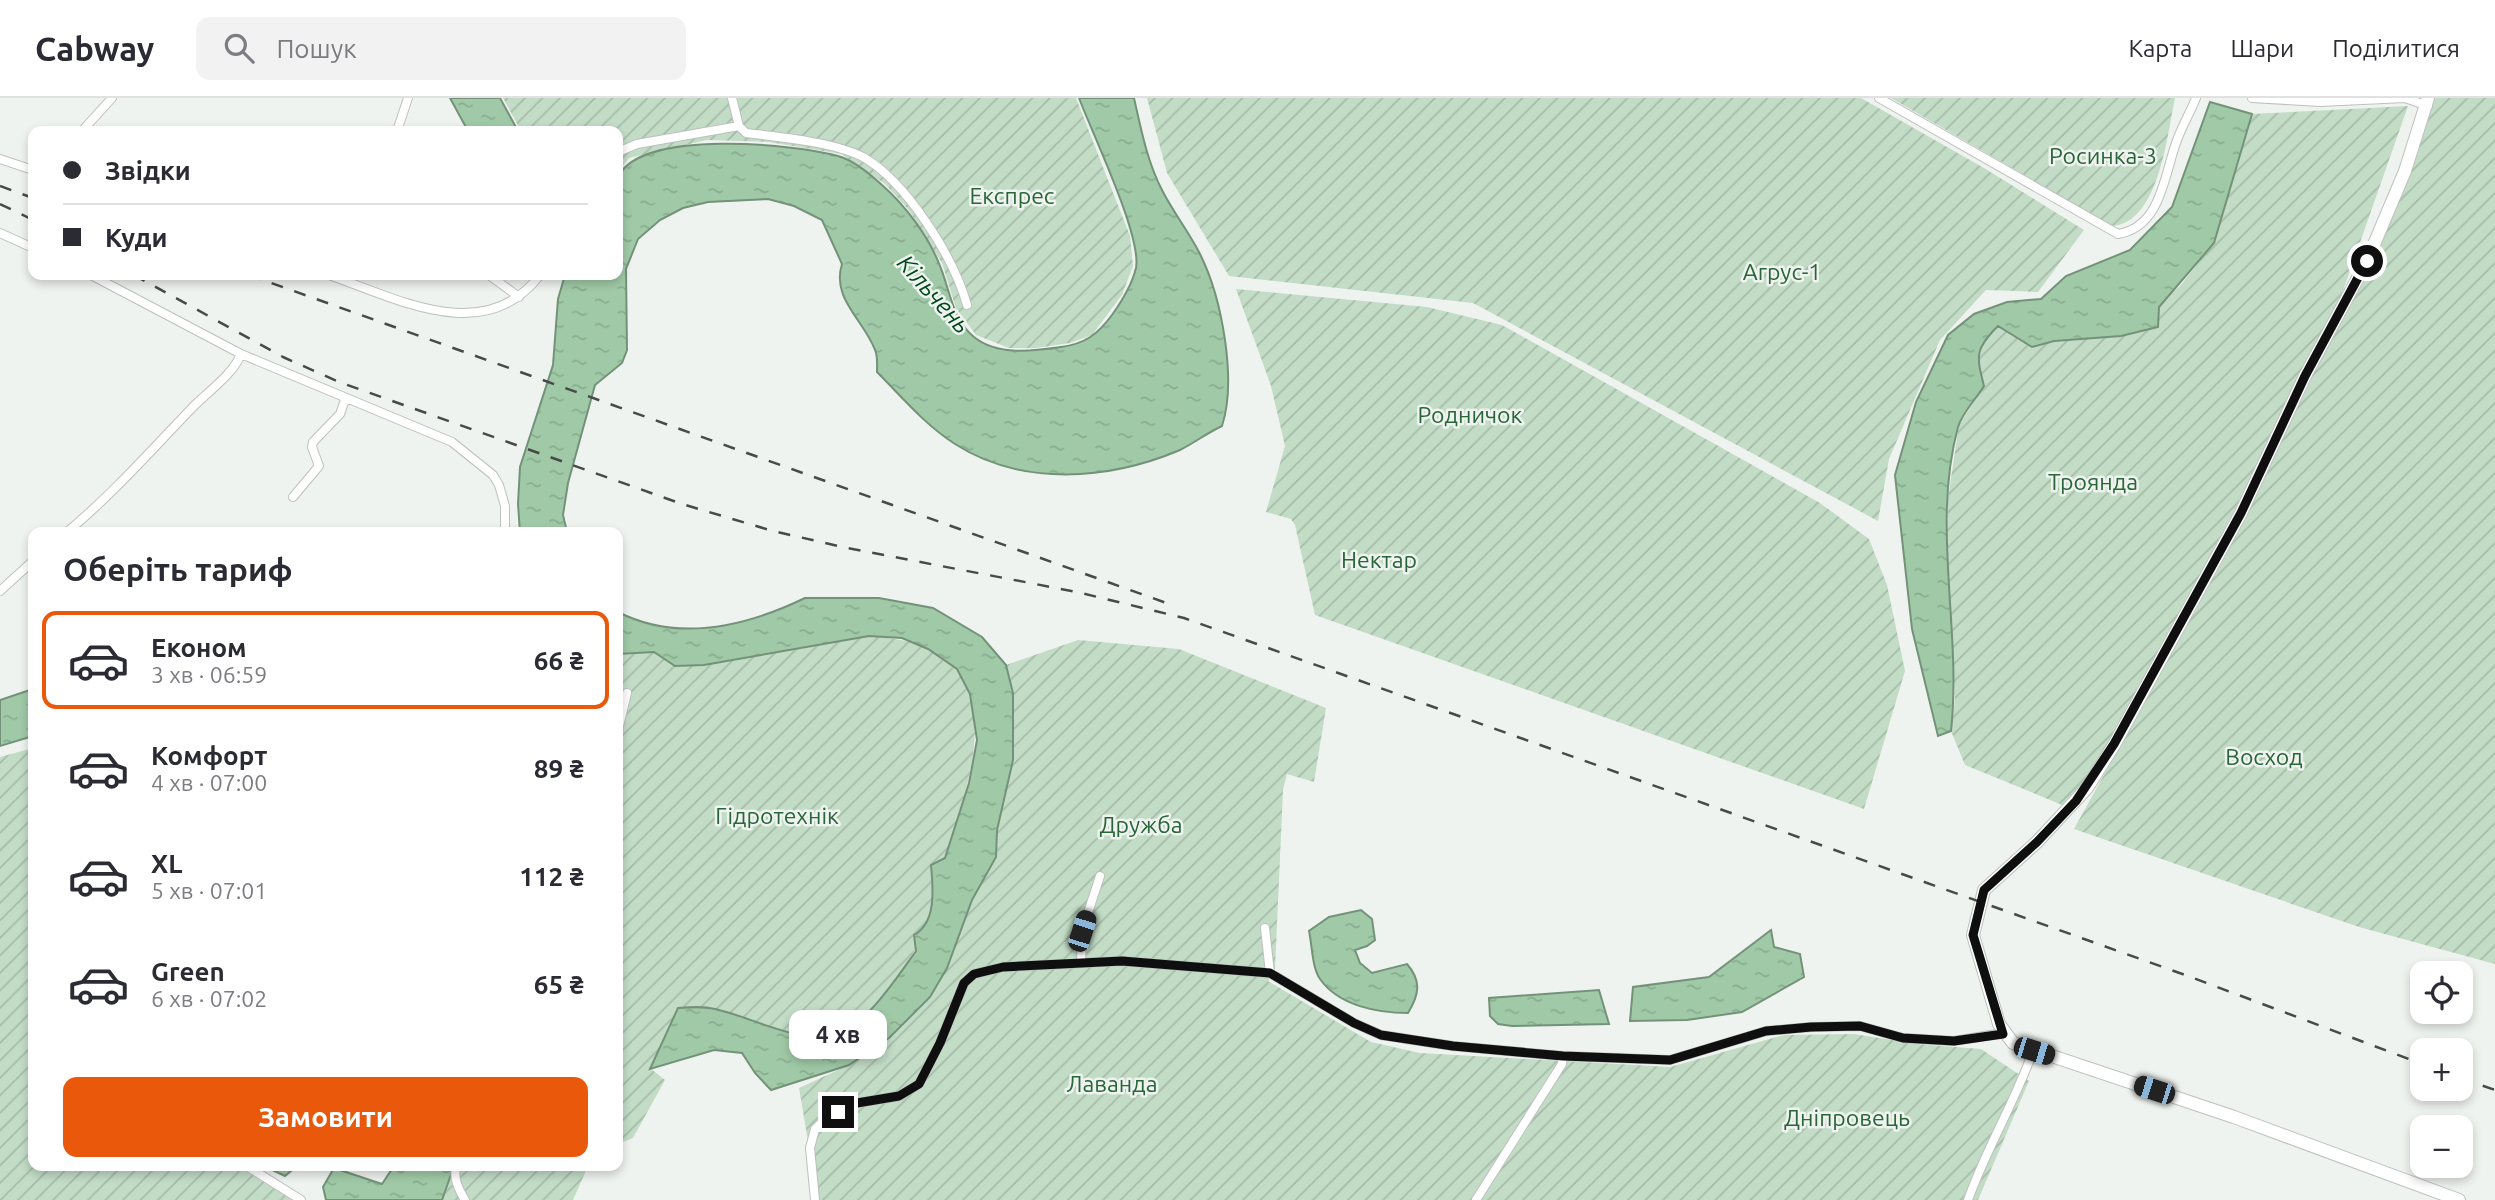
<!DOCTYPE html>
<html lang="uk">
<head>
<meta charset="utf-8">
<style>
	body { margin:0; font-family:Ubuntu,sans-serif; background:#f2f2f3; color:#2b2b33; height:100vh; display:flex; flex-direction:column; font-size:26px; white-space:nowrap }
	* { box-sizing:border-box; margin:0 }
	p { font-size:23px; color:#7c7c81 }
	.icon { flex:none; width:38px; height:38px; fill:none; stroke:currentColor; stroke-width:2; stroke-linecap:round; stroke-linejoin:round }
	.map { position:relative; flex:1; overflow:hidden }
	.details { position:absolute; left:28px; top:429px; width:595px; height:644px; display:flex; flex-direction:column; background:#fff; border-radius:14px; box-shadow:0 4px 10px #0003 }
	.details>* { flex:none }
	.hud { position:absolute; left:28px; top:28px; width:595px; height:154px; border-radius:14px; box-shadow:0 4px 10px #0003; display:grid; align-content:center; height:154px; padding:0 35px; background:#fff }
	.buttons { position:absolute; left:2410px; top:863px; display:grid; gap:14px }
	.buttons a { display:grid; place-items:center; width:63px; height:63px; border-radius:14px; background:#fff; box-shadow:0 4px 10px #0003; font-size:35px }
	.end { position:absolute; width:32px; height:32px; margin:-16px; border:9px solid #0e0f0e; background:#fff; box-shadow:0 0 0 4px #fff }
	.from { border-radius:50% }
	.bubble { position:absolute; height:49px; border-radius:14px; background:#fff; box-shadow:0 4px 10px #0003; font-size:23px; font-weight:600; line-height:49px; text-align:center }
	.car { position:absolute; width:21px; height:42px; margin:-21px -10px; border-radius:9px; box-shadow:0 0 5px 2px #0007; background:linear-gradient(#222 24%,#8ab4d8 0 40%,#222 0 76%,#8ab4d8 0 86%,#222 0) }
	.hud b { display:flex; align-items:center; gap:24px; height:66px; font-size:26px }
	.hud b+b { border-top:2px solid #e1e1e2 }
	.hud i { width:18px; height:18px; background:#2b2b33 }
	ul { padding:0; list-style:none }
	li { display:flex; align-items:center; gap:21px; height:98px; margin:0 14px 10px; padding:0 21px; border:4px solid transparent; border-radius:14px }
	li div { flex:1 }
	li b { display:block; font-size:26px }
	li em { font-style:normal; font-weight:600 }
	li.on { border-color:#ea580c }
	li>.icon { width:63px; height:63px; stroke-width:1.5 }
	h2 { padding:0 35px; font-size:32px; line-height:84px }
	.action { display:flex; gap:14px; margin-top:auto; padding:14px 35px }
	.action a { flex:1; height:80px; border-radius:14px; background:#ea580c; color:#fff; font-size:28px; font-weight:600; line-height:80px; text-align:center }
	header { display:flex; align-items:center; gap:42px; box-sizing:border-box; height:98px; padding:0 35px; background:#fff; border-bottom:2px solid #e1e1e2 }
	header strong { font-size:33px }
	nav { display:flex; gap:38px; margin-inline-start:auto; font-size:24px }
	.search { width:490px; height:63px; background:#f2f2f3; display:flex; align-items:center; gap:18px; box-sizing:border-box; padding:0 24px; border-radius:14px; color:#7c7c81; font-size:26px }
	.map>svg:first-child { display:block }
</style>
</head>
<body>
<header>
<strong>Cabway</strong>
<div class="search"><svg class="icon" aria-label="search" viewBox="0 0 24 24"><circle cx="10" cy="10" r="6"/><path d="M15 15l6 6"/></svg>Пошук</div>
<nav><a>Карта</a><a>Шари</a><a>Поділитися</a></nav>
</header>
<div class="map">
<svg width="2495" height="1102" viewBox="0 0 2495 1102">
	<defs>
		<pattern id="garden-furrows" width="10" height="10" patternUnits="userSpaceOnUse" patternTransform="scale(1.75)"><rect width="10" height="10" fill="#c2dcc6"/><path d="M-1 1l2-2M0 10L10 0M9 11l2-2" fill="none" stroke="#a6bca9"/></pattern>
		<pattern id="water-ripples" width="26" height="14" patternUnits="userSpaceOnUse" patternTransform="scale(1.75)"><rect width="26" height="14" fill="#a0caa7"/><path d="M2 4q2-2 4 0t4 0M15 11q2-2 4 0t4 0" fill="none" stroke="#89ac8f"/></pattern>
	</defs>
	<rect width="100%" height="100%" fill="#eff3ef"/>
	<path fill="url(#garden-furrows)" d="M 503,0 L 1076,0 L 1130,138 L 1133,168 L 1122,197 L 1092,237 L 1070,245 L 1036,250 L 1009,250 L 976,237 L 956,210 L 942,165 L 908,111 L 885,86 L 841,56 L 769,44 L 707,42 L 629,60 L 618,74 L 618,33 L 521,33 Z
		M 1147,0 L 1861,0 L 1984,70 L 2084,132 L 2038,194 L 1986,192 L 1940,242 L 1889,361 L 1878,423 L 1473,205 L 1229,178 L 1167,75 Z
		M 1891,0 L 2175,0 C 2167,37 2159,125 2112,128 Z
		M 2428,0 L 2495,0 L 2495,866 L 2359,829 L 2074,731 C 2205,494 2338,256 2428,0 Z
		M 2408,8 L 2324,247 L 2293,312 L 2072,711 L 1965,667 L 1951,633 L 1955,600 L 1946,461 L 1948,400 L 1959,327 L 1984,288 C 1975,257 1975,252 1998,228 L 2032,249 L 2054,243 L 2121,238 L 2180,188 L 2214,145 L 2252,16 Z
		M 1236,191 L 1427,209 L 1502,227 L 1820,405 L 1869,441 L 1887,487 L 1905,573 L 1864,711 L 1315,517 L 1295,427 L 1291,421 L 1266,414 L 1285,348 L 1271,288 Z
		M 869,538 C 1016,546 977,665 945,760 L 931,767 C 932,783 933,799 931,815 C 925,847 867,930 834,938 C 798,946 750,921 715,911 L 650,970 L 665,982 L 633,1040 L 618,1046 L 618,556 L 624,553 L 796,551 Z
		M 1078,542 L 1179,551 L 1326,610 L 1314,684 L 1287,676 L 1283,692 L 1275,871 L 1268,883 L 1371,944 L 1420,955 L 1670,969 L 1784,937 L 1854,936 L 1917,946 L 1981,951 L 2029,983 L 1978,1102 L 818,1102 L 799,990 L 849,967 L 889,940 L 930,899 L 947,870 L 972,802 L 996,759 L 997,732 L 1013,662 L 1013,595 L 1006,567 Z
		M 33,650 L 33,1068 L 243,1068 L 292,1102 L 0,1102 L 0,659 Z
		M 454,1068 L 588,1068 L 573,1102 L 442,1102 Z"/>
	<path fill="url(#water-ripples)" stroke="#749279" stroke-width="2" d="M 450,0 L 500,0 L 518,33 L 468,33 Z
		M 1079,0 L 1134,0 C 1141,31 1147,63 1162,92 C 1173,114 1189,134 1200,156 C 1222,200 1237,282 1222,328 C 1207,335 1194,345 1180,352 C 1109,382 1022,389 955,346 C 925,327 901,298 877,274 C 877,267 878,258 875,252 C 864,222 831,201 842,166 L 822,122 L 794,108 L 768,101 L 708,104 L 683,110 L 660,122 L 638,141 L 626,171 L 627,252 L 622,265 L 595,287 L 568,385 L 563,417 L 567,434 L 520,434 L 518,406 L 520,369 L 553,267 L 558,201 L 565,177 L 618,177 C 618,160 614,87 619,77 C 645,31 794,46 838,58 C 853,62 870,76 882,87 C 905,107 929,139 940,168 C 950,192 952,221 974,239 C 997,258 1034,253 1061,249 C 1085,246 1098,236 1112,217 C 1122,203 1132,187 1136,170 C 1142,138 1092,35 1079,0 Z
		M 2210,4 L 2252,16 L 2214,145 L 2159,209 L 2158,229 L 2121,238 L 2054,243 L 2032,249 L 1998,228 C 1975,251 1976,257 1984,288 C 1976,301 1962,315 1958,329 C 1931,429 1962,532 1951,633 L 1938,638 L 1912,531 L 1895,377 L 1916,304 L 1948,237 L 1974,216 L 2007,204 L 2041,201 L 2066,178 L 2130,152 L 2172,109 Z
		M 805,500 L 879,500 L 933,510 L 982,539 L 1006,567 L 1013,595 L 1013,662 L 997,732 L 996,759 L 972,802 L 947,870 L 930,899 L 889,940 L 849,967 L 771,992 L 755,975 L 742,955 L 714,952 L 650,971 L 678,910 C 691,909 703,908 715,911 C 749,918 801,947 835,937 C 866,928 898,878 916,853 L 914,837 C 937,824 933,790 931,767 L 945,760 L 969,685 L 977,642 L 970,596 L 957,571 L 928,551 L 902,540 L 869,538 L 704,567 L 675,568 L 654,554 L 618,556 L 618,514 C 679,545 747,528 805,500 Z
		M 33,591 L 33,638 L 0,648 L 0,602 Z
		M 1361,812 L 1372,821 L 1375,842 L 1367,848 L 1355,852 L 1360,865 L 1372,875 L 1407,866 C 1422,883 1419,897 1408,915 C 1378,915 1339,908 1320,881 C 1312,870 1312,846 1309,833 L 1329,819 Z
		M 1771,832 L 1774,849 L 1800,856 L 1804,879 L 1742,914 L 1687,922 L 1630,923 L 1633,889 L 1709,879 Z
		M 1599,892 L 1609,926 L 1512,928 L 1498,926 L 1490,918 L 1489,900 Z
		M 264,1068 L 297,1068 L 285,1078 Z
		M 394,1068 L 454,1068 L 442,1102 L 326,1102 L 323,1089 L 334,1070 L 382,1086 Z"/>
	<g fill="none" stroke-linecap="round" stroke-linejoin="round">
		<defs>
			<path id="street" d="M 732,0 L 739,28 L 746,35 C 779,39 834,44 863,59 C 907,84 954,160 967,207
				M 1879,0 L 2118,136 C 2161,129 2164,78 2176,45 C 2181,30 2190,15 2196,0
				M 2252,0 L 2320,4 L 2405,0 L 2428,8
				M 82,33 L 112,0
				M 397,33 L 408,0
				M 618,54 L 637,46 L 739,28
				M 0,61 L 33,72
				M 0,135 L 33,150
				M 91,177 L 241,256 L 452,344 L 493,377 L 499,387 L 505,408 L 505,434
				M 329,177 C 398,201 485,249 540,177
				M 489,177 L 519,199
				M 293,399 L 319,368 L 312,349 L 313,344 L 340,316 L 345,302
				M 67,434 C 113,396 153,350 194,308 C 209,293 234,275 241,256
				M 0,493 L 33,463
				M 618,632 L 627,595
				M 1265,830 L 1270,875
				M 1081,865 L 1082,833 L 1100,778
				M 247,1068 L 301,1102
				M 457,1068 C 452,1079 459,1092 465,1102
				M 815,1102 L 810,1050 L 815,1031 L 825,1021 L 851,1006 L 899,998 L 919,986 L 940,945 L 964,885 L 974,876 L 1003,869 L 1122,863 L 1270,875 L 1354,925 L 1381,937 L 1453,948 L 1563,958 L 1670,962 L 1766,933 L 1811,929 L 1860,928 L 1903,940 L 1954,943 L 2003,935
				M 1476,1102 L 1562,966 L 1563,958
				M 1968,1102 C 1986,1051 2015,1004 2033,953"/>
			<path id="secondary" d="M 2428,0 L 2405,73 L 2367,163 L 2305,278 L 2241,415 L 2114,647 L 2087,690 L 2037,744 L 1984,792 L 1973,837 L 1999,926 L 2013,945 L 2234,1019 L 2459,1102"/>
		</defs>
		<use href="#street" stroke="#bdc1be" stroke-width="10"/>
		<use href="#secondary" stroke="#bdc1be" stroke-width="14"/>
		<use href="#street" stroke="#fff" stroke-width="8"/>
		<use href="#secondary" stroke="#fff" stroke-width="12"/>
		<path stroke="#484a48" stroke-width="2.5" stroke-dasharray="12 12" stroke-linecap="butt" d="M 0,88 L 33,100
			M 0,106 L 33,122
			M 134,177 L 283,259 L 339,284 L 682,406 L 773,433 L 847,450 L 1077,494 L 1184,520 L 2188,878 L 2422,966
			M 249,177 L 1172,507
			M 2460,980 L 2495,992"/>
	</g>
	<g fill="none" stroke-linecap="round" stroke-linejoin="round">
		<path stroke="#0e0f0e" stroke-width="9" d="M 838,1014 L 851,1006 L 899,998 L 919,986 L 940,945 L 964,885 L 974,876 L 1003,869 L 1122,863 L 1270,875 L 1354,925 L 1381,937 L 1453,948 L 1563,958 L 1670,962 L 1766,933 L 1811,929 L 1860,928 L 1903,940 L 1954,943 L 2003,936 L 1973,837 L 1984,792 L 2037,744 L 2076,703 L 2114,646 L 2241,415 L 2305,278 L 2367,163"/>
	</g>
	<g text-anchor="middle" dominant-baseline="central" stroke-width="5" stroke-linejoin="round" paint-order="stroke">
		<g font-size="23" fill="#296639" stroke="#eff3ef">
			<text x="2103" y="57">Росинка-3</text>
			<text x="1012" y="97">Експрес</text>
			<text x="1782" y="173">Агрус-1</text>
			<text x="1470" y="316">Родничок</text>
			<text x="2093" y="383">Троянда</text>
			<text x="1379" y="461">Нектар</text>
			<text x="2264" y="658">Восход</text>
			<text x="777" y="717">Гідротехнік</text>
			<text x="1141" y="726">Дружба</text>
			<text x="1112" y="985">Лаванда</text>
			<text x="1847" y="1019">Дніпровець</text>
		</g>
		<g font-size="24" font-style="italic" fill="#00471c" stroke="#eff3ef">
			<text transform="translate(934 196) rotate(48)">Кільчень</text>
		</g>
	</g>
</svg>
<div class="buttons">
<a><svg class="icon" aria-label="locate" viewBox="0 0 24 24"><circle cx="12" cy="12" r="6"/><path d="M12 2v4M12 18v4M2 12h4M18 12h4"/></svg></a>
<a>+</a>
<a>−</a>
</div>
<i class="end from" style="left:2367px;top:163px"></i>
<i class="end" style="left:838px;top:1014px"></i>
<div class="bubble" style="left:789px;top:912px;width:98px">4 хв</div>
<i class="car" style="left:1082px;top:833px;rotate:18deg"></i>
<i class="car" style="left:2034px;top:953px;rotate:107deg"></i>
<i class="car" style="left:2154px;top:992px;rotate:288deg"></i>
<div class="hud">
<b><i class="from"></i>Звідки</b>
<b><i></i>Куди</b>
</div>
<section class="details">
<h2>Оберіть тариф</h2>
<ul>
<li class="on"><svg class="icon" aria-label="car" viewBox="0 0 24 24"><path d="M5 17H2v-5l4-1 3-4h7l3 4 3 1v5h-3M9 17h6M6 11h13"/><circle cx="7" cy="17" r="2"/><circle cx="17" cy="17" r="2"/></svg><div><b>Економ</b><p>3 хв · 06:59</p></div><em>66 ₴</em></li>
<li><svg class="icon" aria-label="car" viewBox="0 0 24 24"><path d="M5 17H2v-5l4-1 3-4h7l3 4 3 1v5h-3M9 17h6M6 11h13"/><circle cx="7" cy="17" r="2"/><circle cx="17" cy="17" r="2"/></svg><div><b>Комфорт</b><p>4 хв · 07:00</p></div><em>89 ₴</em></li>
<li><svg class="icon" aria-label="car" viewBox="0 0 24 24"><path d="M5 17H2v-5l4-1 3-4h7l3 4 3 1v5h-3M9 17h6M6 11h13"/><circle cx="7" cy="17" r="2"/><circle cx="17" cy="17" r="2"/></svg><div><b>XL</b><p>5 хв · 07:01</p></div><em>112 ₴</em></li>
<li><svg class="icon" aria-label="car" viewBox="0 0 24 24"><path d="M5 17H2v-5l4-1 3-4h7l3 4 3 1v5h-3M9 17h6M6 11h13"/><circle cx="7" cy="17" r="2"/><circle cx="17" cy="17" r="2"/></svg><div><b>Green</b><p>6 хв · 07:02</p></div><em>65 ₴</em></li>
</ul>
<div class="action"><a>Замовити</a></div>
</section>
</div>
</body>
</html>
